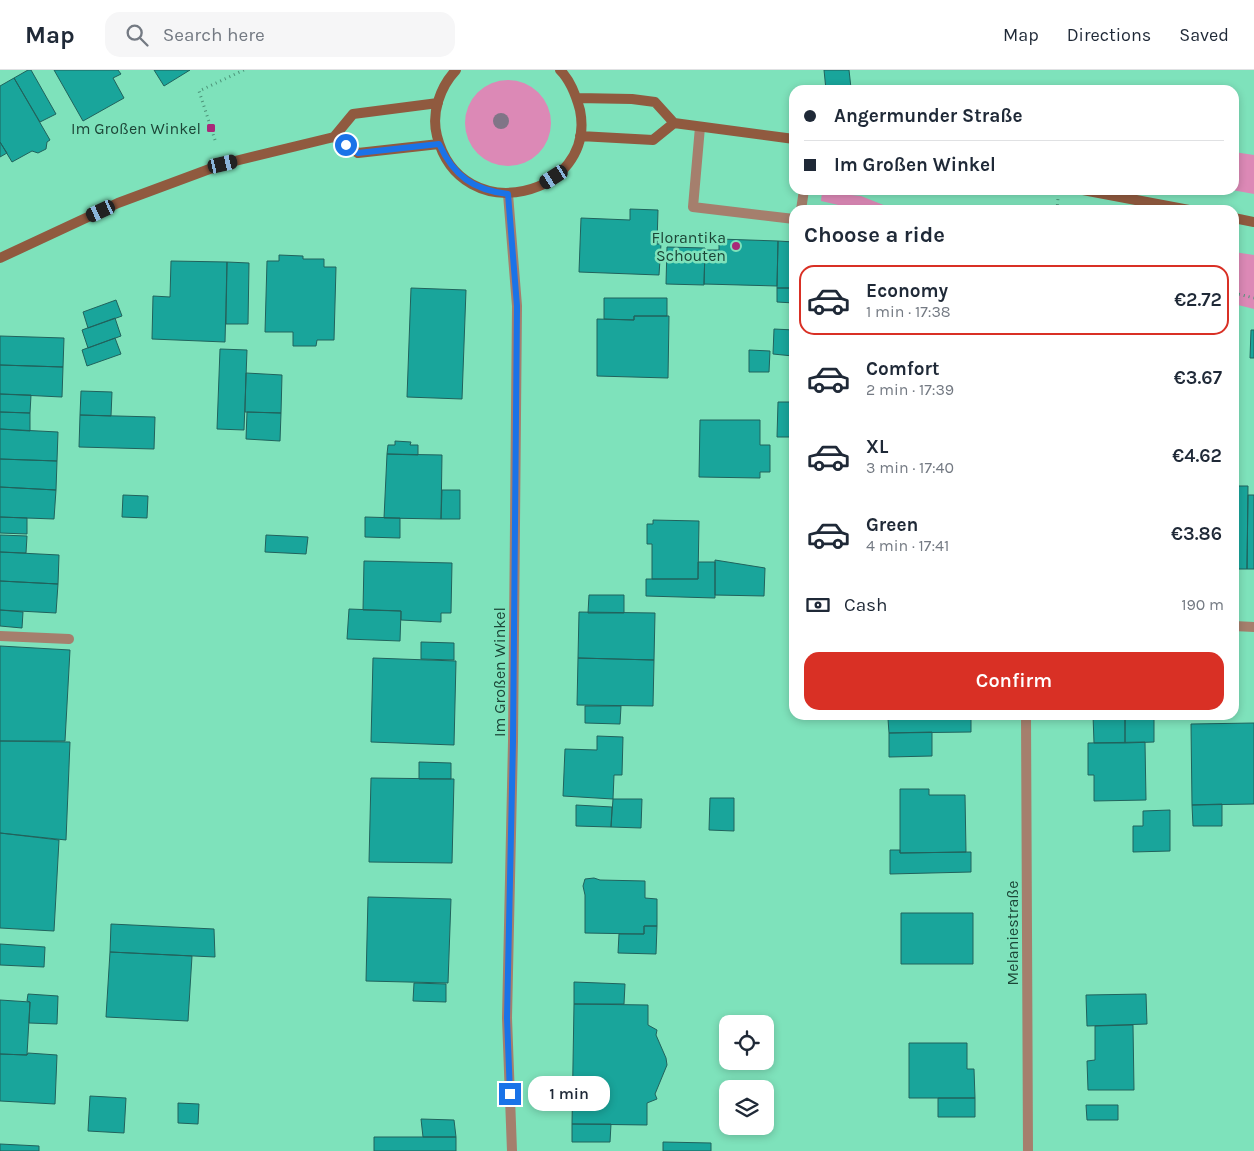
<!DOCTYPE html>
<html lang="en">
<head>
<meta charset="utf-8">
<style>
	body { margin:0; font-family:Karla,sans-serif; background:#f6f6f7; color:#1f2937; height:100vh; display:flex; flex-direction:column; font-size:19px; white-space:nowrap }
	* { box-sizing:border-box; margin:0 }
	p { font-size:16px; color:#747a83 }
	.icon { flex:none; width:28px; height:28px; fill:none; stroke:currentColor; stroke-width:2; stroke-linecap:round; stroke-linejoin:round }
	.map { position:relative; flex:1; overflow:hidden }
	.drawer { position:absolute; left:789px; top:135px; width:450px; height:515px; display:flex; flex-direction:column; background:#fff; border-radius:15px; box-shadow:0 2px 8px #0003 }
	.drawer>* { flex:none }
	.hud { position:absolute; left:789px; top:15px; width:450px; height:110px; border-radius:15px; box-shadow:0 2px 8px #0003; display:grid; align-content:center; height:110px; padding:0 15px; background:#fff }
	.controls { position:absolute; left:719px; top:945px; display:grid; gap:10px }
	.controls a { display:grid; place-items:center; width:55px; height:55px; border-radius:10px; background:#fff; box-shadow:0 2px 8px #0003; font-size:25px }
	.end { position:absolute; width:22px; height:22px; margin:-11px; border:6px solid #1a73e8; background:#fff; box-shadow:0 0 0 2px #fff }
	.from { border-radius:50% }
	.bubble { position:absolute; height:35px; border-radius:15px; background:#fff; box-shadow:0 2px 8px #0003; font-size:16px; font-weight:600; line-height:35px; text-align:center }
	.car { position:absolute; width:15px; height:30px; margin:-15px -8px; border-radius:6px; box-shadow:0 0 4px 1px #0007; background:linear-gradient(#222 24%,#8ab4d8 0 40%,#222 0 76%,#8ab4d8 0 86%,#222 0) }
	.hud b { display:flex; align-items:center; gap:18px; height:48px; font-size:19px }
	.hud b+b { border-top:1px solid #e0e1e3 }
	.hud i { width:12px; height:12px; background:#1f2937 }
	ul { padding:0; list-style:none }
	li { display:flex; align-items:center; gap:15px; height:70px; margin:0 10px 8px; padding:0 5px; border:2px solid transparent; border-radius:15px }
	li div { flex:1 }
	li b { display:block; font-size:19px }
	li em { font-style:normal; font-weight:600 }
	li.current { border-color:#d93025 }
	li>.icon { width:45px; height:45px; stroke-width:1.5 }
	h2 { padding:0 15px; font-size:22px; line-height:60px }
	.pay { display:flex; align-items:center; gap:12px; height:55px; padding:0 15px; font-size:19px }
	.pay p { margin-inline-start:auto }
	.cta { display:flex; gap:10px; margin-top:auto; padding:10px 15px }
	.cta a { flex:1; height:58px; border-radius:15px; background:#d93025; color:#fff; font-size:20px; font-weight:600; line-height:58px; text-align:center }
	header { display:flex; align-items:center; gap:30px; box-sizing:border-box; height:70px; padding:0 25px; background:#fff; border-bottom:1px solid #e0e1e3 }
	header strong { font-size:24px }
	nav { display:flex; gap:28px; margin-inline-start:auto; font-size:18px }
	.search { width:350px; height:45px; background:#f6f6f7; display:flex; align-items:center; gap:12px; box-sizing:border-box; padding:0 18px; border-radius:15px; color:#747a83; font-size:19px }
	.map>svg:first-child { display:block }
</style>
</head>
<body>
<header>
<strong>Map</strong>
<div class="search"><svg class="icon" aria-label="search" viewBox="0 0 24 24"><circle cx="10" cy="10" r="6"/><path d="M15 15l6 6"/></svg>Search here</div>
<nav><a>Map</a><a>Directions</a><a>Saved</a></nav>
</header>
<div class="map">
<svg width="1254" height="1081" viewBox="0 0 1254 1081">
	<rect width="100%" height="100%" fill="#7ee2bb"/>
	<path fill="#dc89b6" d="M465 53a43 43 0 1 1 86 0a43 43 0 1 1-86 0Z
		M 1234,82 L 1254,85 L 1254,124 L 1232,120 L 1234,120 Z
		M 822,122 L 861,126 L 896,140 L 860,140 L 821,131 Z
		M 1234,182 L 1254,185 L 1254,239 L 1234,234 Z"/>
	<path fill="#19a59b" stroke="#21625c" d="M 28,0 L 31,0 L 56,44 L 40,52 L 14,8 Z
		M 54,0 L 118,0 L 121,4 L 113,8 L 124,28 L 83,51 Z
		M 154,0 L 190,0 L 164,16 Z
		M 824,0 L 849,0 L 851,18 L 826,20 Z
		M 14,8 L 50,70 L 47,72 L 46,79 L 38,83 L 32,81 L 12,92 L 0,72 L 0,16 Z
		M 0,72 L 7,83 L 0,87 Z
		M 630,139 L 658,140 L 657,174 L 661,174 L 659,205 L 579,202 L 581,148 L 630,150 Z
		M 719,169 L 778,171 L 777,216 L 704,214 L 705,180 L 719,180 Z
		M 778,171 L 794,172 L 794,218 L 777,218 Z
		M 667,177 L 705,178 L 704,215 L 666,214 Z
		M 279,185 L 303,186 L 303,189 L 324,189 L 324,197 L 336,197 L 334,270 L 317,270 L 316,276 L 293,276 L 293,262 L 265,262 L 267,191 L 279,191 Z
		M 171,191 L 227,192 L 225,272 L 152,269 L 153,226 L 170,227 Z
		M 227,192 L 249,193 L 248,254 L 226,254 Z
		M 411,218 L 466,220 L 462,329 L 407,327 Z
		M 777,218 L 794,218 L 794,233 L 777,232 Z
		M 604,228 L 667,228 L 667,246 L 634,246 L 634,250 L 604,249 Z
		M 116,230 L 122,246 L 88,258 L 83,242 Z
		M 634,246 L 669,246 L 668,308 L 597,306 L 597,249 L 634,250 Z
		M 115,248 L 121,266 L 88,278 L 82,260 Z
		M 774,259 L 794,260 L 793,286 L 773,284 Z
		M 1251,260 L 1254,260 L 1254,288 L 1250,288 Z
		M 0,266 L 64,268 L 63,297 L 0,295 Z
		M 115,268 L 121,284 L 87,296 L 82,280 Z
		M 220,279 L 247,280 L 244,360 L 217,359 Z
		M 749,280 L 770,281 L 769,302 L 749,302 Z
		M 0,295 L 63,297 L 62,327 L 0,324 Z
		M 246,303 L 282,305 L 281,343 L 245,342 Z
		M 81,321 L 112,322 L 111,346 L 80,345 Z
		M 0,324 L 31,325 L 30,343 L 0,342 Z
		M 778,332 L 794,332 L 794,367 L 777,367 Z
		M 0,342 L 30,343 L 30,361 L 0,359 Z
		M 247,342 L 281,343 L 280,371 L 246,369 Z
		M 80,345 L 155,347 L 154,379 L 79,377 Z
		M 700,350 L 760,350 L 760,375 L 770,375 L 770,402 L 760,402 L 760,408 L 699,407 Z
		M 0,359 L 58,362 L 57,391 L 0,389 Z
		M 395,371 L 411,372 L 410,375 L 418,375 L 418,385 L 387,384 L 388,375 L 395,375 Z
		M 387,384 L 442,385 L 441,449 L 384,448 Z
		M 0,389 L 57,391 L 56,420 L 0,417 Z
		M 1234,416 L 1248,416 L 1247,499 L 1234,499 Z
		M 0,417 L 56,420 L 54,449 L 0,447 Z
		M 442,420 L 460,420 L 460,449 L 441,449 Z
		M 123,425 L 148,426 L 147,448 L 122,447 Z
		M 1248,425 L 1254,425 L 1254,499 L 1247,499 Z
		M 0,447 L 27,448 L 27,464 L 0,463 Z
		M 365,447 L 400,448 L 400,468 L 365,467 Z
		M 653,450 L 699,451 L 698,509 L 652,509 L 652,474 L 647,474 L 647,454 L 653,454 Z
		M 0,465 L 27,466 L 26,483 L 0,482 Z
		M 266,465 L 308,467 L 306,484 L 265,482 Z
		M 0,482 L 59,485 L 58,514 L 0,511 Z
		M 715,490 L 765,498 L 764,526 L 715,525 Z
		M 364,491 L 452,493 L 451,543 L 441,543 L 441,552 L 401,550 L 401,541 L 363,540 Z
		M 698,492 L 715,492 L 715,528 L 646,526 L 646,509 L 698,509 Z
		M 0,511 L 58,514 L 56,543 L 0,540 Z
		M 589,525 L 624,525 L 624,543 L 588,543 Z
		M 349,539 L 401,541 L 400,571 L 347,569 Z
		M 0,540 L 23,542 L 22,558 L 0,556 Z
		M 579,542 L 655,543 L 654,590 L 578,588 Z
		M 421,572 L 454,573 L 454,590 L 421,589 Z
		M 0,576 L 70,580 L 65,671 L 0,671 Z
		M 373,588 L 456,591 L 454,675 L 371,672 Z
		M 578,588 L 654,590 L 653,636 L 577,635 Z
		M 585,636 L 621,636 L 620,654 L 585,653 Z
		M 908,645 L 971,645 L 971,662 L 889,663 L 888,649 L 908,648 Z
		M 1093,645 L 1125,645 L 1125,673 L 1094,673 Z
		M 1154,648 L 1154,672 L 1125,673 L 1125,649 Z
		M 1254,653 L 1254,734 L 1192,735 L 1191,654 Z
		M 932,662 L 932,686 L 889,687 L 889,663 Z
		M 597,666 L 623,667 L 622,705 L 614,705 L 613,729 L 563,726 L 565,679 L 597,680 Z
		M 0,671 L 70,672 L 66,770 L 0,763 Z
		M 1145,672 L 1146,730 L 1094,731 L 1094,705 L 1088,705 L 1088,673 Z
		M 419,692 L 451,693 L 451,709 L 419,709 Z
		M 371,708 L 454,709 L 452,793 L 369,792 Z
		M 900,719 L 929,719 L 929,725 L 965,725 L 966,782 L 900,783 Z
		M 710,728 L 734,728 L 734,761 L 709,760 Z
		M 613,729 L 642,729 L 641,758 L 611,757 Z
		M 1222,734 L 1222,756 L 1193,756 L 1192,735 Z
		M 576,735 L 612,737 L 611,757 L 576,756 Z
		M 1170,740 L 1170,781 L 1133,782 L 1133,756 L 1143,756 L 1143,741 Z
		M 0,763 L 59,770 L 54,861 L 0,858 Z
		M 890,780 L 900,780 L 900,783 L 971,782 L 971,802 L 890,804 Z
		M 594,808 L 600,810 L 645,811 L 645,828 L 657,829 L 657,856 L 644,856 L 644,864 L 585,863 L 585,825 L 583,816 L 585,809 Z
		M 368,827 L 451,829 L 448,913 L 366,911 Z
		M 901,843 L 973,843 L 973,894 L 901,894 Z
		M 111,854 L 214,859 L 215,887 L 110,882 Z
		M 644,856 L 657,856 L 656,884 L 618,883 L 619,864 L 644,864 Z
		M 0,874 L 45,877 L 44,897 L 0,895 Z
		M 110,882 L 192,886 L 188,951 L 106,947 Z
		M 574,912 L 625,914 L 624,934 L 574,934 Z
		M 414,913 L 446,914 L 446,932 L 413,931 Z
		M 28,924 L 58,926 L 57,954 L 29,953 L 30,932 L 27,931 Z
		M 1146,924 L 1147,954 L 1087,956 L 1086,925 Z
		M 0,930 L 30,932 L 27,985 L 0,984 Z
		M 574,934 L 648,935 L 648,955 L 657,960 L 656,965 L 666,988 L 667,995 L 655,1024 L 657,1029 L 647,1033 L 647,1055 L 572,1054 Z
		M 1133,955 L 1134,1020 L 1088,1020 L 1087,991 L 1095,990 L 1095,956 Z
		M 909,973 L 967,973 L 967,999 L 974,999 L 975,1028 L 909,1028 Z
		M 28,983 L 57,985 L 55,1034 L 0,1031 L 0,984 L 27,985 Z
		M 90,1026 L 126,1028 L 124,1063 L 88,1061 Z
		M 938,1028 L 975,1028 L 975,1047 L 938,1047 Z
		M 178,1033 L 199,1034 L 198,1054 L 178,1053 Z
		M 1086,1035 L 1118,1035 L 1118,1050 L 1087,1050 Z
		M 421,1049 L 454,1050 L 456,1067 L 423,1067 Z
		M 572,1054 L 611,1054 L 610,1072 L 572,1072 Z
		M 374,1067 L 456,1067 L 456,1081 L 374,1081 Z
		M 663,1072 L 711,1073 L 711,1081 L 663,1081 Z
		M 0,1074 L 39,1076 L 39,1081 L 0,1081 Z"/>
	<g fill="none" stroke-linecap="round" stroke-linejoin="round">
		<path stroke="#4d9479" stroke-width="3" stroke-dasharray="1 4" stroke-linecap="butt" d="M 215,70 L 199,21 L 244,0
			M 1057,140 L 1058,128
			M 1234,223 L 1254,228"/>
		<path stroke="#a57f6d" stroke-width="10" d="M 700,57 L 693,137 L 794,149
			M 801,140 L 804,120
			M 0,566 L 69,569"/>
		<path stroke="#a57f6d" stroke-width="10" d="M 508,124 L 517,236 L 513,671 L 507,948 L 512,1081
			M 1234,556 L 1254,557
			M 1026,645 L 1028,1081"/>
		<path stroke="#905a3f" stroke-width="10" d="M 456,0 C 440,17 431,43 437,66 C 461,161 597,126 580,40 C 576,25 571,11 560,0
			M 577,28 L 632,29 L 655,32 L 674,53 L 794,69
			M 580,66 L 653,70 L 674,53
			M 334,67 L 358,83 L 439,74
			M 1083,120 L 1189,140
			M 1234,148 L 1254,152
			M 0,188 L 118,133 L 223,94 L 334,67 L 353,44 L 438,33"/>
	</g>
	<circle fill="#807587" cx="501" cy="51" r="8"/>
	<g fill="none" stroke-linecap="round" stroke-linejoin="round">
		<path stroke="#1a73e8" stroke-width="6" d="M 346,75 L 358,83 L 439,74 C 454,106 473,120 508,124 L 517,236 L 513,671 L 507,948 L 510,1024"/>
	</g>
	<g fill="#a82979" stroke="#7ee2bb" stroke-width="2">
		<rect x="206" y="53" width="10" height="10" rx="2.5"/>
		<circle cx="736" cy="176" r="5"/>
	</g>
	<g text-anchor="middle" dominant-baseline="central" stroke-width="5" stroke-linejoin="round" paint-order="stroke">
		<g font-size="16" fill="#1c4637" stroke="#7ee2bb" text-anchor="end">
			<text x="201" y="58">Im Großen Winkel</text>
			<text x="726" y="167">Florantika<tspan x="726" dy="18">Schouten</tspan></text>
		</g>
		<g font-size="16" fill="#1c4637" stroke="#7ee2bb">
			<text transform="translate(499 602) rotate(-90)">Im Großen Winkel</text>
			<text transform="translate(1012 863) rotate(-90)">Melaniestraße</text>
		</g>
	</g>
</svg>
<div class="controls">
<a><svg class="icon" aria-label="locate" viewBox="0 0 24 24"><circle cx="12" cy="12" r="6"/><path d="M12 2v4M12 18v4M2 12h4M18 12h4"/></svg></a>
<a><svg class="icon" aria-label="layers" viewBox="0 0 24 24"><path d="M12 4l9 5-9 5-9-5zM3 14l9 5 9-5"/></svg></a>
</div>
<i class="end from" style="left:346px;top:75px"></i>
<i class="end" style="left:510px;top:1024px"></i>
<div class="bubble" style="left:528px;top:1006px;width:82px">1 min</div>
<i class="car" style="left:223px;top:94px;rotate:77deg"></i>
<i class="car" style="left:554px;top:107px;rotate:237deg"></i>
<i class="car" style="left:101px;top:141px;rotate:245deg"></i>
<div class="hud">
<b><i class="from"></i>Angermunder Straße</b>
<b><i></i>Im Großen Winkel</b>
</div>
<section class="drawer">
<h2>Choose a ride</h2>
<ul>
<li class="current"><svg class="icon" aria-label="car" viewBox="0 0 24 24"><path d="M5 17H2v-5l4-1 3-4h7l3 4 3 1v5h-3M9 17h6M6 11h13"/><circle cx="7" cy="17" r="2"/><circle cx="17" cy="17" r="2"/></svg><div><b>Economy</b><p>1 min · 17:38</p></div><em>€2.72</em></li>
<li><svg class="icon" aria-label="car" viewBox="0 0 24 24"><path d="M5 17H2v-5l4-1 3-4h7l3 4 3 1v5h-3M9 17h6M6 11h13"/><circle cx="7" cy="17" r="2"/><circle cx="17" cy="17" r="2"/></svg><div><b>Comfort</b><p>2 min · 17:39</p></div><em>€3.67</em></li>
<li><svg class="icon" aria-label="car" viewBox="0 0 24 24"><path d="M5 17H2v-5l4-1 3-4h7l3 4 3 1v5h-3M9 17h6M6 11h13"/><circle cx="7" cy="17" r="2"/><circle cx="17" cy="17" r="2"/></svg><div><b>XL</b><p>3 min · 17:40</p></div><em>€4.62</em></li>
<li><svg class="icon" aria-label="car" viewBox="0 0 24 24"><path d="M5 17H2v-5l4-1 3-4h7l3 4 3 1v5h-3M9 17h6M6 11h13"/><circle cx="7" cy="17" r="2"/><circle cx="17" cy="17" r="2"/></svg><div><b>Green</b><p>4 min · 17:41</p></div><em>€3.86</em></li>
</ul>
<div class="pay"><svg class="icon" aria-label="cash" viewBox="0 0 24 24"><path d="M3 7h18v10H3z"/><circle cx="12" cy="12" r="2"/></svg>Cash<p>190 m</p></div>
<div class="cta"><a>Confirm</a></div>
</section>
</div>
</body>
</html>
